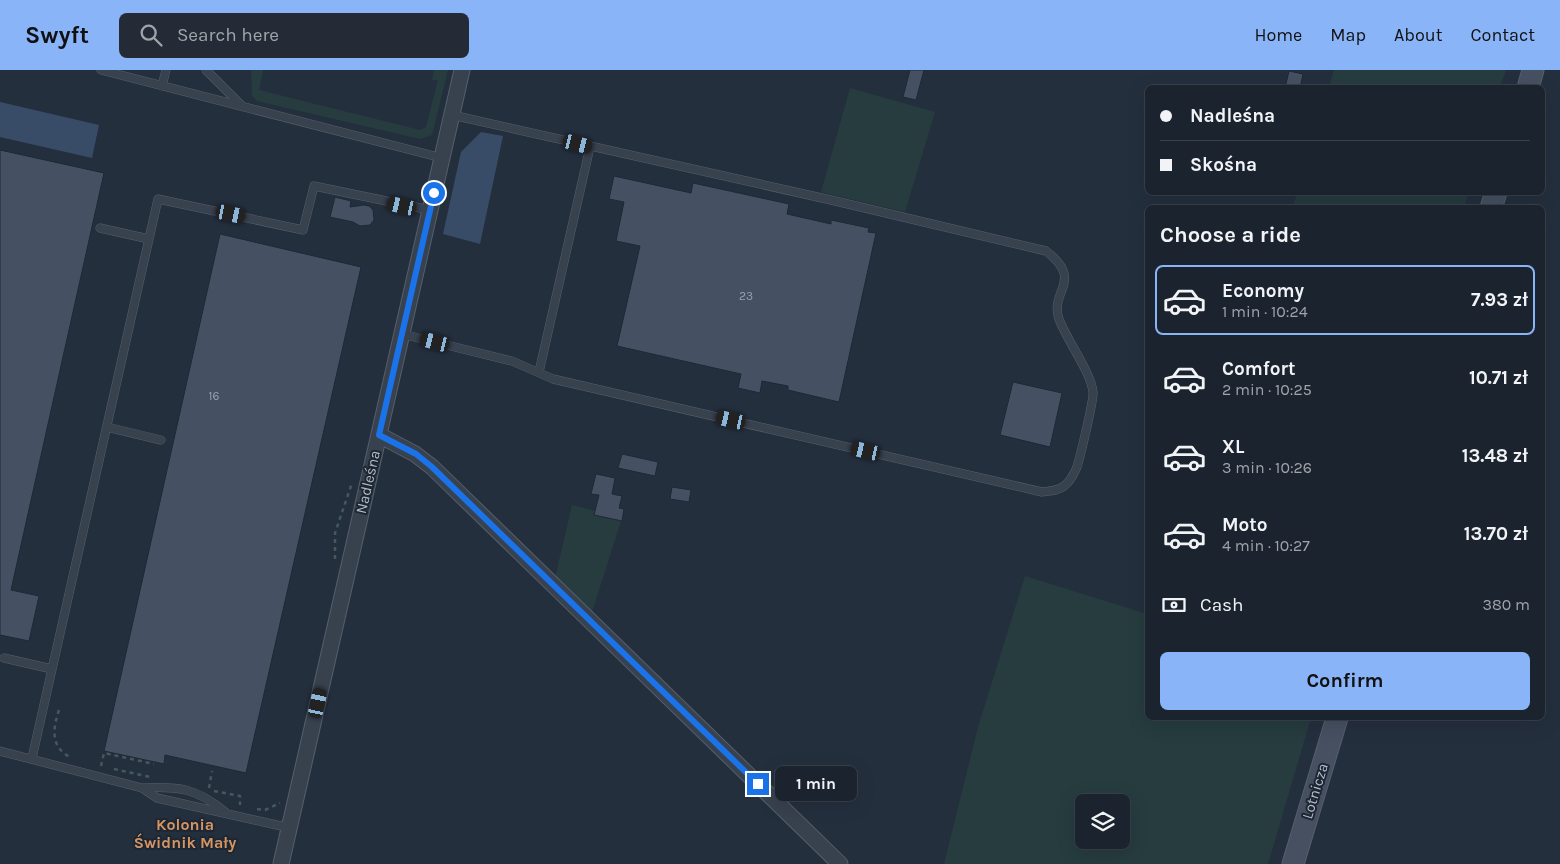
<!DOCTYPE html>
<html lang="en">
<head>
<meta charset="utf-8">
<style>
	body { margin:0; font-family:Karla,sans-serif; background:#242b36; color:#f1f3f6; height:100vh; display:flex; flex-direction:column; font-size:19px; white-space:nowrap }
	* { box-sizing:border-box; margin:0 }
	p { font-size:16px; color:#a0a4aa }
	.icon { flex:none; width:28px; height:28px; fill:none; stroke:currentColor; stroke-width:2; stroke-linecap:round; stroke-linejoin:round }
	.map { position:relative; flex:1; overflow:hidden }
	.details { position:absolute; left:1145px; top:135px; width:400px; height:515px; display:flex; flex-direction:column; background:#1b232e; border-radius:8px; box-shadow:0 5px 20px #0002,0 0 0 1px #39404a }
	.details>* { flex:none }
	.banner { position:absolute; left:1145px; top:15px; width:400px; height:110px; border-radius:8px; box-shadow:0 5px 20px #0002,0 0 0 1px #39404a; display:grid; align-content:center; height:110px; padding:0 15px; background:#1b232e }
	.controls { position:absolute; left:1075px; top:724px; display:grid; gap:10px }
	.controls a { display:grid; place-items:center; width:55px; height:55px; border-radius:8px; background:#1b232e; box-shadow:0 5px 20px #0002,0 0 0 1px #39404a; font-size:25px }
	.end { position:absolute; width:22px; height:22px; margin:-11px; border:6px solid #1a73e8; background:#fff; box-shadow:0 0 0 2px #fff }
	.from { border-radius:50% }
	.bubble { position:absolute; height:35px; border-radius:8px; background:#1b232e; box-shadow:0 5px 20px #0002,0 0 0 1px #39404a; font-size:16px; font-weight:700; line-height:35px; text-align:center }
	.car { position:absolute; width:15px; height:30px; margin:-15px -8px; border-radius:6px; box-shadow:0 0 4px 1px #0007; background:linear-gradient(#222 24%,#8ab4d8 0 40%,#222 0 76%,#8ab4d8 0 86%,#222 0) }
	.banner b { display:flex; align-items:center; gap:18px; height:48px; font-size:19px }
	.banner b+b { border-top:1px solid #39404a }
	.banner i { width:12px; height:12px; background:#f1f3f6 }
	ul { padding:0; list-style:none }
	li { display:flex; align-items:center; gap:15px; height:70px; margin:0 10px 8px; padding:0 5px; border:2px solid transparent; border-radius:8px }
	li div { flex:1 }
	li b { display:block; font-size:19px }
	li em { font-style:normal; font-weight:700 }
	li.on { border-color:#8ab4f8 }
	li>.icon { width:45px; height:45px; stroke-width:1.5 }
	h2 { padding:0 15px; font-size:22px; line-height:60px }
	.pay { display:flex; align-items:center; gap:12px; height:55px; padding:0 15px; font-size:19px }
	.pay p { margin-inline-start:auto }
	.cta { display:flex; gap:10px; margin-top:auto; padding:10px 15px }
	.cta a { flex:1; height:58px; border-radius:8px; background:#8ab4f8; color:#111; font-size:20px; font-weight:700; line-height:58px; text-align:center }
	header { display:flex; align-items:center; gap:30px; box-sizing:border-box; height:70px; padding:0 25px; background:#8ab4f8; color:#111 }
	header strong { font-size:24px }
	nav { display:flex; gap:28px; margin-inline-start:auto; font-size:18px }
	.search { width:350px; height:45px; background:#242b36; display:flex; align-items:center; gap:12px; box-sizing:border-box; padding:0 18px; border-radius:8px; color:#a0a4aa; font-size:19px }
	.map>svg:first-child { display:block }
</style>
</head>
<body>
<header>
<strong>Swyft</strong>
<div class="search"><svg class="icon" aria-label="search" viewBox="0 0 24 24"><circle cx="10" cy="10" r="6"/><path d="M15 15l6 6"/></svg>Search here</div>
<nav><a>Home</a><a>Map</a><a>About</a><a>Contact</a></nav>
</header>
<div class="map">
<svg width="1560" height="794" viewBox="0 0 1560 794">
	<rect width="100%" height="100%" fill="#242f3e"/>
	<path fill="#263c3f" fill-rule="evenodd" d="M 251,0 L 263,0 L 259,20 L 420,60 L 426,57 L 438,10 L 432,10 L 434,0 L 448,0 L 432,65 L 420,69 L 257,31 L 252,26 Z
		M 1334,0 L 1506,0 L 1500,17 L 1329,17 Z
		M 850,18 L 935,42 L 905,142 L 821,122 Z
		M 1297,123 L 1297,122 L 1469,123 L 1464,137 L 1293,137 Z
		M 572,435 L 622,448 L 592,542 L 555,508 Z
		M 1025,506 L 1147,544 L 1148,648 L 1311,648 L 1268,794 L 944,794 L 978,657 ZM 1084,732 L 1121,732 L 1121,770 L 1084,770 Z"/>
	<path fill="#394c67" d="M 0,32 L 99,55 L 92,88 L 0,67 Z
		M 481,62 L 503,66 L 480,174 L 443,164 L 461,82 Z"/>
	<path fill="#455162" stroke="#1f2835" d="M 910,0 L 924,0 L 916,30 L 903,27 Z
		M 1289,1 L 1303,4 L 1300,18 L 1285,18 Z
		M 0,80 L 104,103 L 11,520 L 39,526 L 29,571 L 0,565 Z
		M 614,106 L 691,123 L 693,113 L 789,134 L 787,144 L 831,154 L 831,150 L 869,158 L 868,162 L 876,163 L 839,332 L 788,320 L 788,316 L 762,311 L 760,323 L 738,318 L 741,304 L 617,276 L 640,176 L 616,171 L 624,132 L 609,129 Z
		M 335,127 L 351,131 L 350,137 L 364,135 L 369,136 L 373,140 L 374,150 L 370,155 L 360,156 L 353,152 L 330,147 Z
		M 220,164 L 361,197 L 246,703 L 165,685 L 164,694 L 104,681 Z
		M 1013,312 L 1062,323 L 1050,377 L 1000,365 Z
		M 622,384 L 658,392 L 655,406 L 618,398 Z
		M 596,404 L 615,408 L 612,424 L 622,426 L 619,438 L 624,439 L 622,451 L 594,445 L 599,425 L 591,424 Z
		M 672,417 L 691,420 L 689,432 L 670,429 Z"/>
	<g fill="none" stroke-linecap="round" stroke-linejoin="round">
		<defs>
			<path id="lane" d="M 101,0 L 442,88
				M 206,0 L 241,35
				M 162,16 L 166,0
				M 100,158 L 149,169
				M 402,264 L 512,291 L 553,309 L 1042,422 C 1050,421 1058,421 1064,416 C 1070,412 1074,404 1077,397 C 1080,387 1094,330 1093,322 C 1091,302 1066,269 1059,249 C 1049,221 1085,211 1046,181 L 831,130 L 452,45
				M 539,302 L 590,77
				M 107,357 L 161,370
				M 4,588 L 52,599
				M 0,681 L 142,718 L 157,728 L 290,758
				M 32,688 L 158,129 L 303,160 L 314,116 L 430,140
				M 142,718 C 178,716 197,718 225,742"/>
			<path id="street" d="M 379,365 L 415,384 L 432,397 L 840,794
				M 281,794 L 462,0"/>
			<path id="secondary" d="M 1528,18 L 1533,0
				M 1491,138 L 1496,122
				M 1293,794 L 1337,648"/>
		</defs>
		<use href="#lane" stroke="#565f6c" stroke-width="9"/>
		<use href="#street" stroke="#565f6c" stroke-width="17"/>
		<use href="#secondary" stroke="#565f6c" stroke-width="23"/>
		<path stroke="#44595c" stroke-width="2.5" stroke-dasharray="4 4" stroke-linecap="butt" d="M 335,489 L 335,463 L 352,413
			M 59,640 C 53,658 50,677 70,687
			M 101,696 L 104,683 L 154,694
			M 114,699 L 150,707
			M 209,718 L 212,701
			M 214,721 L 240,726 L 240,735
			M 257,739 L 265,740 L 280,733"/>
		<use href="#lane" stroke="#38414e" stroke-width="8"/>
		<use href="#street" stroke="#38414e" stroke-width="15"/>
		<use href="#secondary" stroke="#465061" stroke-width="21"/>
	</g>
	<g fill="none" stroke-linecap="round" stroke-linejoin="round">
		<path stroke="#1a73e8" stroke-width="6" d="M 434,123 L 379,365 L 416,384 L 432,397 L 758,714"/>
	</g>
	<g text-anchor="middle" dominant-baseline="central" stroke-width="4" stroke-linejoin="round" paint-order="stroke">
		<g font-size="12" fill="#98a1af">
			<text x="746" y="226">23</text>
			<text x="214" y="326">16</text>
		</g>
		<g font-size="15" fill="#b4bcc9" stroke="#1d2633">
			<text transform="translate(368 412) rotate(-77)">Nadleśna</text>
			<text transform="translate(1315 721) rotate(-73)">Lotnicza</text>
		</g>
		<g font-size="16" font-weight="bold" fill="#d59563" stroke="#1d2633">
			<text x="185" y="754">Kolonia<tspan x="185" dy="18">Świdnik Mały</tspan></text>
		</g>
	</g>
</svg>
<div class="controls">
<a><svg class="icon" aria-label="layers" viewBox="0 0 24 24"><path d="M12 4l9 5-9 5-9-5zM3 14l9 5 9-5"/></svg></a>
</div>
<i class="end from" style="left:434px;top:123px"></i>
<i class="end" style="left:758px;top:714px"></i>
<div class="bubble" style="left:775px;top:696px;width:82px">1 min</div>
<i class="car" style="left:578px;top:74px;rotate:104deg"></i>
<i class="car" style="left:402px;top:136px;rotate:283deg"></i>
<i class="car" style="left:231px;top:144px;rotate:102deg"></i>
<i class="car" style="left:435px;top:272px;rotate:284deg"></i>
<i class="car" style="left:731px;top:350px;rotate:283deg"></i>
<i class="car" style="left:866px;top:381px;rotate:283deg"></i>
<i class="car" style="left:318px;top:633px;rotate:12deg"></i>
<div class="banner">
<b><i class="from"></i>Nadleśna</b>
<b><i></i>Skośna</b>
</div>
<section class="details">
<h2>Choose a ride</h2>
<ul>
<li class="on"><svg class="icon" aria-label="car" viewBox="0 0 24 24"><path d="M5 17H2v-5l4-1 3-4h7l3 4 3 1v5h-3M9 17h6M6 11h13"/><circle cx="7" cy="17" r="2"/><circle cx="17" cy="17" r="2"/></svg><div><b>Economy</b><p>1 min · 10:24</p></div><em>7.93 zł</em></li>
<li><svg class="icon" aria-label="car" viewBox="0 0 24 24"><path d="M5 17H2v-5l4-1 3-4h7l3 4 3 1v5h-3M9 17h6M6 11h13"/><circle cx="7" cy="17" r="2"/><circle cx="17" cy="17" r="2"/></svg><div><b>Comfort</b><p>2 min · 10:25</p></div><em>10.71 zł</em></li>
<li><svg class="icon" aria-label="car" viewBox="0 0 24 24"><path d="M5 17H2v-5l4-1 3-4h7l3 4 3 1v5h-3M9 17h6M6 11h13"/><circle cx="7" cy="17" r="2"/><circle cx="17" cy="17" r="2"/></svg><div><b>XL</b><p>3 min · 10:26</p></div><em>13.48 zł</em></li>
<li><svg class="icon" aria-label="car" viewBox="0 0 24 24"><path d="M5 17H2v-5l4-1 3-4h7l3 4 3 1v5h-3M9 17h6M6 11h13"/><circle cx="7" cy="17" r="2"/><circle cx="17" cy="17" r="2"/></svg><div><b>Moto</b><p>4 min · 10:27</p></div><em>13.70 zł</em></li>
</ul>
<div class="pay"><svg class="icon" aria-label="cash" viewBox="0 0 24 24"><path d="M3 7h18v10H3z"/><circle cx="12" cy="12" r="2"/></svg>Cash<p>380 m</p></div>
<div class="cta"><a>Confirm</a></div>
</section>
</div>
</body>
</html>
